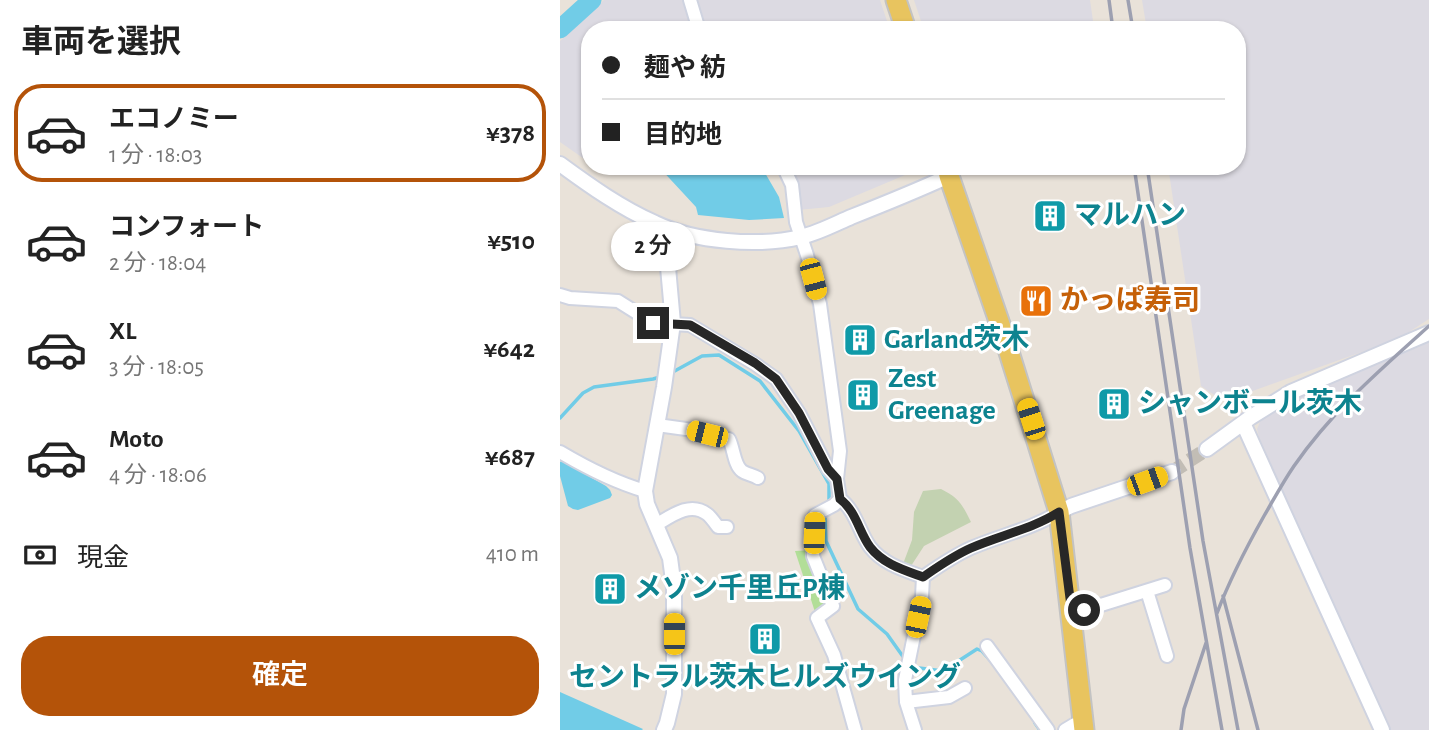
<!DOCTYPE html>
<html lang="ja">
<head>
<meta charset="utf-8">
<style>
	body { margin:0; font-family:"Alegreya Sans","Noto Sans JP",sans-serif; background:#f6f6f6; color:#222; height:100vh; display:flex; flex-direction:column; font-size:26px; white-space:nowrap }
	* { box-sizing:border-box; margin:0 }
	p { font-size:23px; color:#767676 }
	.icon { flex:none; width:38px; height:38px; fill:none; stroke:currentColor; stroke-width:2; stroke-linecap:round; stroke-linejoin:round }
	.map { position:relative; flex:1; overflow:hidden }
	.panel { display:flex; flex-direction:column; background:#fff; width:560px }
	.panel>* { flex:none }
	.guide { position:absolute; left:21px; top:21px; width:665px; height:154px; border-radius:28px; box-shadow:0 2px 5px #0004; display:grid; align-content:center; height:154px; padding:0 21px; background:#fff }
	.end { position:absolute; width:32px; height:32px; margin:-16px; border:9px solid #272727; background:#fff; box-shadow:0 0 0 4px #fff }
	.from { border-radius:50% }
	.bubble { position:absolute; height:49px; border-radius:24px; background:#fff; box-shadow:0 2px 5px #0004; font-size:23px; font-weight:600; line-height:49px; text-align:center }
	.car { position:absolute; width:21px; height:42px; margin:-21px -10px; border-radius:9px; box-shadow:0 0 5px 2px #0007; background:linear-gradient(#f5c518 24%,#345 0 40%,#f5c518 0 76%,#345 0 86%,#f5c518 0) }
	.guide b { display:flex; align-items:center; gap:24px; height:66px; font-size:26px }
	.guide b+b { border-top:2px solid #e0e0e0 }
	.guide i { width:18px; height:18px; background:#222 }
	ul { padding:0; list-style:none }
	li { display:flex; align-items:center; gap:21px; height:98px; margin:0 14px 10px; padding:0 7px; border:4px solid transparent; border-radius:28px }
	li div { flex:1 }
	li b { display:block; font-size:26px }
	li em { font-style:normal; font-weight:600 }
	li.current { border-color:#b45309 }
	li>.icon { width:63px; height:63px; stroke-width:1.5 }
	h2 { padding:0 21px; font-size:32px; line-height:84px }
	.pay { display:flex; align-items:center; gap:18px; height:77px; padding:0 21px; font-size:26px }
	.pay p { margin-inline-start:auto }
	.button { display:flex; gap:14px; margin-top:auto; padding:14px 21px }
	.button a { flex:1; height:80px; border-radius:28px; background:#b45309; color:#fff; font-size:28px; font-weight:600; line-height:80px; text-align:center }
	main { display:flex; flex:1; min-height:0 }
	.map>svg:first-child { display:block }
</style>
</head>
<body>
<main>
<section class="panel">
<h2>車両を選択</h2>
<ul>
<li class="current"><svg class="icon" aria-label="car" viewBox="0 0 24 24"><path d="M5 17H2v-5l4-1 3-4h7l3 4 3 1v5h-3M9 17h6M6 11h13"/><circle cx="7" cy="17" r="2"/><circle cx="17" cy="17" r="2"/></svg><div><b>エコノミー</b><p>1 分 · 18:03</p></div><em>¥378</em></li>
<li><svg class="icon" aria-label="car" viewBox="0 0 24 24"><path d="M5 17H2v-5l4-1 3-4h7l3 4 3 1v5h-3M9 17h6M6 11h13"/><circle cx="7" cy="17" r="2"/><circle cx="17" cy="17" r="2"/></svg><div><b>コンフォート</b><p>2 分 · 18:04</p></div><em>¥510</em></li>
<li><svg class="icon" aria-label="car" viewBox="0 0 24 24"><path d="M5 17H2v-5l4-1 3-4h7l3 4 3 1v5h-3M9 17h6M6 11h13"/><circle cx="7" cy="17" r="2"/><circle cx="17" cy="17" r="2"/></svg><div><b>XL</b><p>3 分 · 18:05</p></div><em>¥642</em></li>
<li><svg class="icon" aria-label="car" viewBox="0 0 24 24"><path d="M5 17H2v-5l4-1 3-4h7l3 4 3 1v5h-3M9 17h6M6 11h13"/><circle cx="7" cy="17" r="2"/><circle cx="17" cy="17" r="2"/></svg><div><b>Moto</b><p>4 分 · 18:06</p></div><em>¥687</em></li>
</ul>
<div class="pay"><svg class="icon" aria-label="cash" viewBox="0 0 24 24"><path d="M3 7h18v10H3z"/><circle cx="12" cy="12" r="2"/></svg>現金<p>410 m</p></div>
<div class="button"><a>確定</a></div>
</section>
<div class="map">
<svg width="869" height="730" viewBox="0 0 869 730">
	<rect width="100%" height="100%" fill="#e9e2d9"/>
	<path fill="#dcdae2" d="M 44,0 L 126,0 L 135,30 L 30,30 L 30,163 L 0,142 L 0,41 Z
		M 136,0 L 320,0 L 330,30 L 145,30 Z
		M 354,0 L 530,0 L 534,28 L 529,30 L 364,30 Z
		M 582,0 L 869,0 L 869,319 L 838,339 L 676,397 L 660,399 L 641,386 L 608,166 L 677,166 L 677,30 L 587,30 Z
		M 230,166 L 359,166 L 357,170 L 269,207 L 238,210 L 236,185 Z
		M 869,341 L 869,730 L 828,730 L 699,437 L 697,429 L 700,422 L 729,401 L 761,385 L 859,347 Z"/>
	<path fill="#b2de98" d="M 253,550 L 273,606 L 257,618 L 235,551 Z"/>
	<path fill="#c3d2b1" d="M 381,489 C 399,498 402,504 411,522 L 364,546 L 351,566 L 343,564 L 352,540 L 354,512 L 363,491 Z"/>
	<path fill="#71cce7" d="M 98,166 L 201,166 L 219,197 L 224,218 L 189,220 L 138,215 L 136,207 Z
		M 2,461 L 46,486 L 50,490 L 52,495 L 50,498 L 18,510 L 13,509 L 8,506 L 0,476 L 0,462 Z
		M 0,692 L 83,729 L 82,730 L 0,730 Z"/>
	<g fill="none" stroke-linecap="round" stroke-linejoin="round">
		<path stroke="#71cce7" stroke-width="3.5" d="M 111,373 L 142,356 L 159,355 L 200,381 L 239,431 L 269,484 L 269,503
			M 0,418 L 23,393 L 34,387 L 93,379 L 100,377
			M 266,514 L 265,519 L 266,541 L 298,609 L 327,634 L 344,658
			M 351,667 L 383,671 L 417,649 L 422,651 L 430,660
			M 475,723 L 480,730"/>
		<path stroke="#71cce7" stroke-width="19" d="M 0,29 L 32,0"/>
		<path stroke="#c2bdb5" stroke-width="14" stroke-dasharray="14 7" stroke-linecap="butt" d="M 612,472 L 647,449"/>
		<defs>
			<path id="minor" d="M 130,0 L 139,30
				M 223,166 L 232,185 L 236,222 L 247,255 L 260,304 L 280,451 L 277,479 L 280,499 C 296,511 299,532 310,547 C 323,564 344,570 363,577
				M 0,295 L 10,298 L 58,301 L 93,323 L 130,325 L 195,364 L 216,379 L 239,413 L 268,469 L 277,479
				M 97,425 L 126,429 L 169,439 C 174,449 174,465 182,471 C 186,474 193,475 198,478
				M 0,452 C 27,468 54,482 85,491
				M 280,499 L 274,505 L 255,515 L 253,556 L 273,606 L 257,618 L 274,655 L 295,730
				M 96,525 C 111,516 130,501 147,514 C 151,517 155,523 158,527 L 167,527
				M 363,577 C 379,566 393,556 411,548 C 441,535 472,529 499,512
				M 587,591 L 607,656
				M 512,614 L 605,585
				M 427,646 L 488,730
				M 346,702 L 389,697 L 405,688
				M 355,730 L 346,702 L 345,680 L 362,596 L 363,577
				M 505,730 L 515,724 L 524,722"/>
			<path id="tertiary" d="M 0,164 C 30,186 61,208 95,223 C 135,242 198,247 241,237 C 258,233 275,224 291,217 C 324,204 356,191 389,176
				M 683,423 L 822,730
				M 647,449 L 691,417 L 731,392 L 869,333
				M 499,512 L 511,506 L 612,472
				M 104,730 L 107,723 L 114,694 L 114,588 L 110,558 L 87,504 L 85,491 L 104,387 L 113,323 L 106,245 L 107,228"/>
			<path id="primary" d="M 336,0 L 346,30
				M 387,166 L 389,176 L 443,333 L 499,512 L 524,730"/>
		</defs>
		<use href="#minor" stroke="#cfd3e0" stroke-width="16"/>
		<use href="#tertiary" stroke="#cfd3e0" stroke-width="18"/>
		<use href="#primary" stroke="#c3c3c3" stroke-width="23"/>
		<use href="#minor" stroke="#fff" stroke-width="12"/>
		<use href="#tertiary" stroke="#fff" stroke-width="14"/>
		<use href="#primary" stroke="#e8c45f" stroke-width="19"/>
		<path stroke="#9da0b1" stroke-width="3.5" d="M 549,0 L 553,30
			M 568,0 L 573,30
			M 574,166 L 630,548 L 662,730
			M 587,166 L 643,541 L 678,730
			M 663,596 L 698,730
			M 657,613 C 670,579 686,548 704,516 C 714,499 723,482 734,466 C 771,412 821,369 869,326
			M 621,730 L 624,709 L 646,643"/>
	</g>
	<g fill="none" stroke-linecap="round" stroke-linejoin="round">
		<path stroke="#272727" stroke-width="9" d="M 93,323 L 130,325 L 195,363 L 216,379 L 239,413 L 268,469 L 277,479 L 280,499 C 296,511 299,532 310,547 C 323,564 344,570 363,577 C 379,566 393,556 411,548 C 441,535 472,529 499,512 L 512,614 L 524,610"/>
	</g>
	<defs>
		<symbol id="building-square" viewBox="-11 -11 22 22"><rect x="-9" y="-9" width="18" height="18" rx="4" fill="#0f9aa8" stroke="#fff"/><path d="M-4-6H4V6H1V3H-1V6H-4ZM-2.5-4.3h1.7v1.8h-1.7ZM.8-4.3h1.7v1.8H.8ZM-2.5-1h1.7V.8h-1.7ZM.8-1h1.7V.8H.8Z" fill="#fff"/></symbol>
		<symbol id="restaurant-square" viewBox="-11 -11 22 22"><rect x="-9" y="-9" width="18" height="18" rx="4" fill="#e8710a" stroke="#fff"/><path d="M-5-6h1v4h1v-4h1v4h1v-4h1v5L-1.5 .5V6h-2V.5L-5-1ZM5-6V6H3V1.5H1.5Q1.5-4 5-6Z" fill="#fff"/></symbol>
	</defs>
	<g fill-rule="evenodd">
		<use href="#building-square" x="471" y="197" width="38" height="38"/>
		<use href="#restaurant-square" x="457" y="282" width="38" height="38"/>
		<use href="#building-square" x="281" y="321" width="38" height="38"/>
		<use href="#building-square" x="284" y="376" width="38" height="38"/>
		<use href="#building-square" x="535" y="385" width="38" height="38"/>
		<use href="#building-square" x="31" y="570" width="38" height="38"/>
		<use href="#building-square" x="186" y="620" width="38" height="38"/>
	</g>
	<g text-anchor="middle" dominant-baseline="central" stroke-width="6" stroke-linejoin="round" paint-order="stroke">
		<g font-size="28" font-weight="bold" fill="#0d838f" stroke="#fff" text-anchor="start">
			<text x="514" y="216">マルハン</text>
			<text x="324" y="340">Garland茨木</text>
			<text x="328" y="379">Zest<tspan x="328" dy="32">Greenage</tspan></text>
			<text x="578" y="404">シャンボール茨木</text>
			<text x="74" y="589">メゾン千里丘P棟</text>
			<text x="205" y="678" text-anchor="middle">セントラル茨木ヒルズウイング</text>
		</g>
		<g font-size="28" font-weight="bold" fill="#c56008" stroke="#fff" text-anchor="start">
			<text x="500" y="301">かっぱ寿司</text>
		</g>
	</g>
</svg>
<i class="end from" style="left:524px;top:610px"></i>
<i class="end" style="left:93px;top:323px"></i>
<div class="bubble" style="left:51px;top:222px;width:84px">2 分</div>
<i class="car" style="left:253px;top:279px;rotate:165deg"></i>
<i class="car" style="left:471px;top:419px;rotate:342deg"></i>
<i class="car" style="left:147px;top:434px;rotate:284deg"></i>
<i class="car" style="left:587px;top:481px;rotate:70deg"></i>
<i class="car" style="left:254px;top:533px;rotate:2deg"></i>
<i class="car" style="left:358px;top:617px;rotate:12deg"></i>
<i class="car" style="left:114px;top:634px;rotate:0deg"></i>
<div class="guide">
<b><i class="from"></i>麺や 紡</b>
<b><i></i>目的地</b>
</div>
</div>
</main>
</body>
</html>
